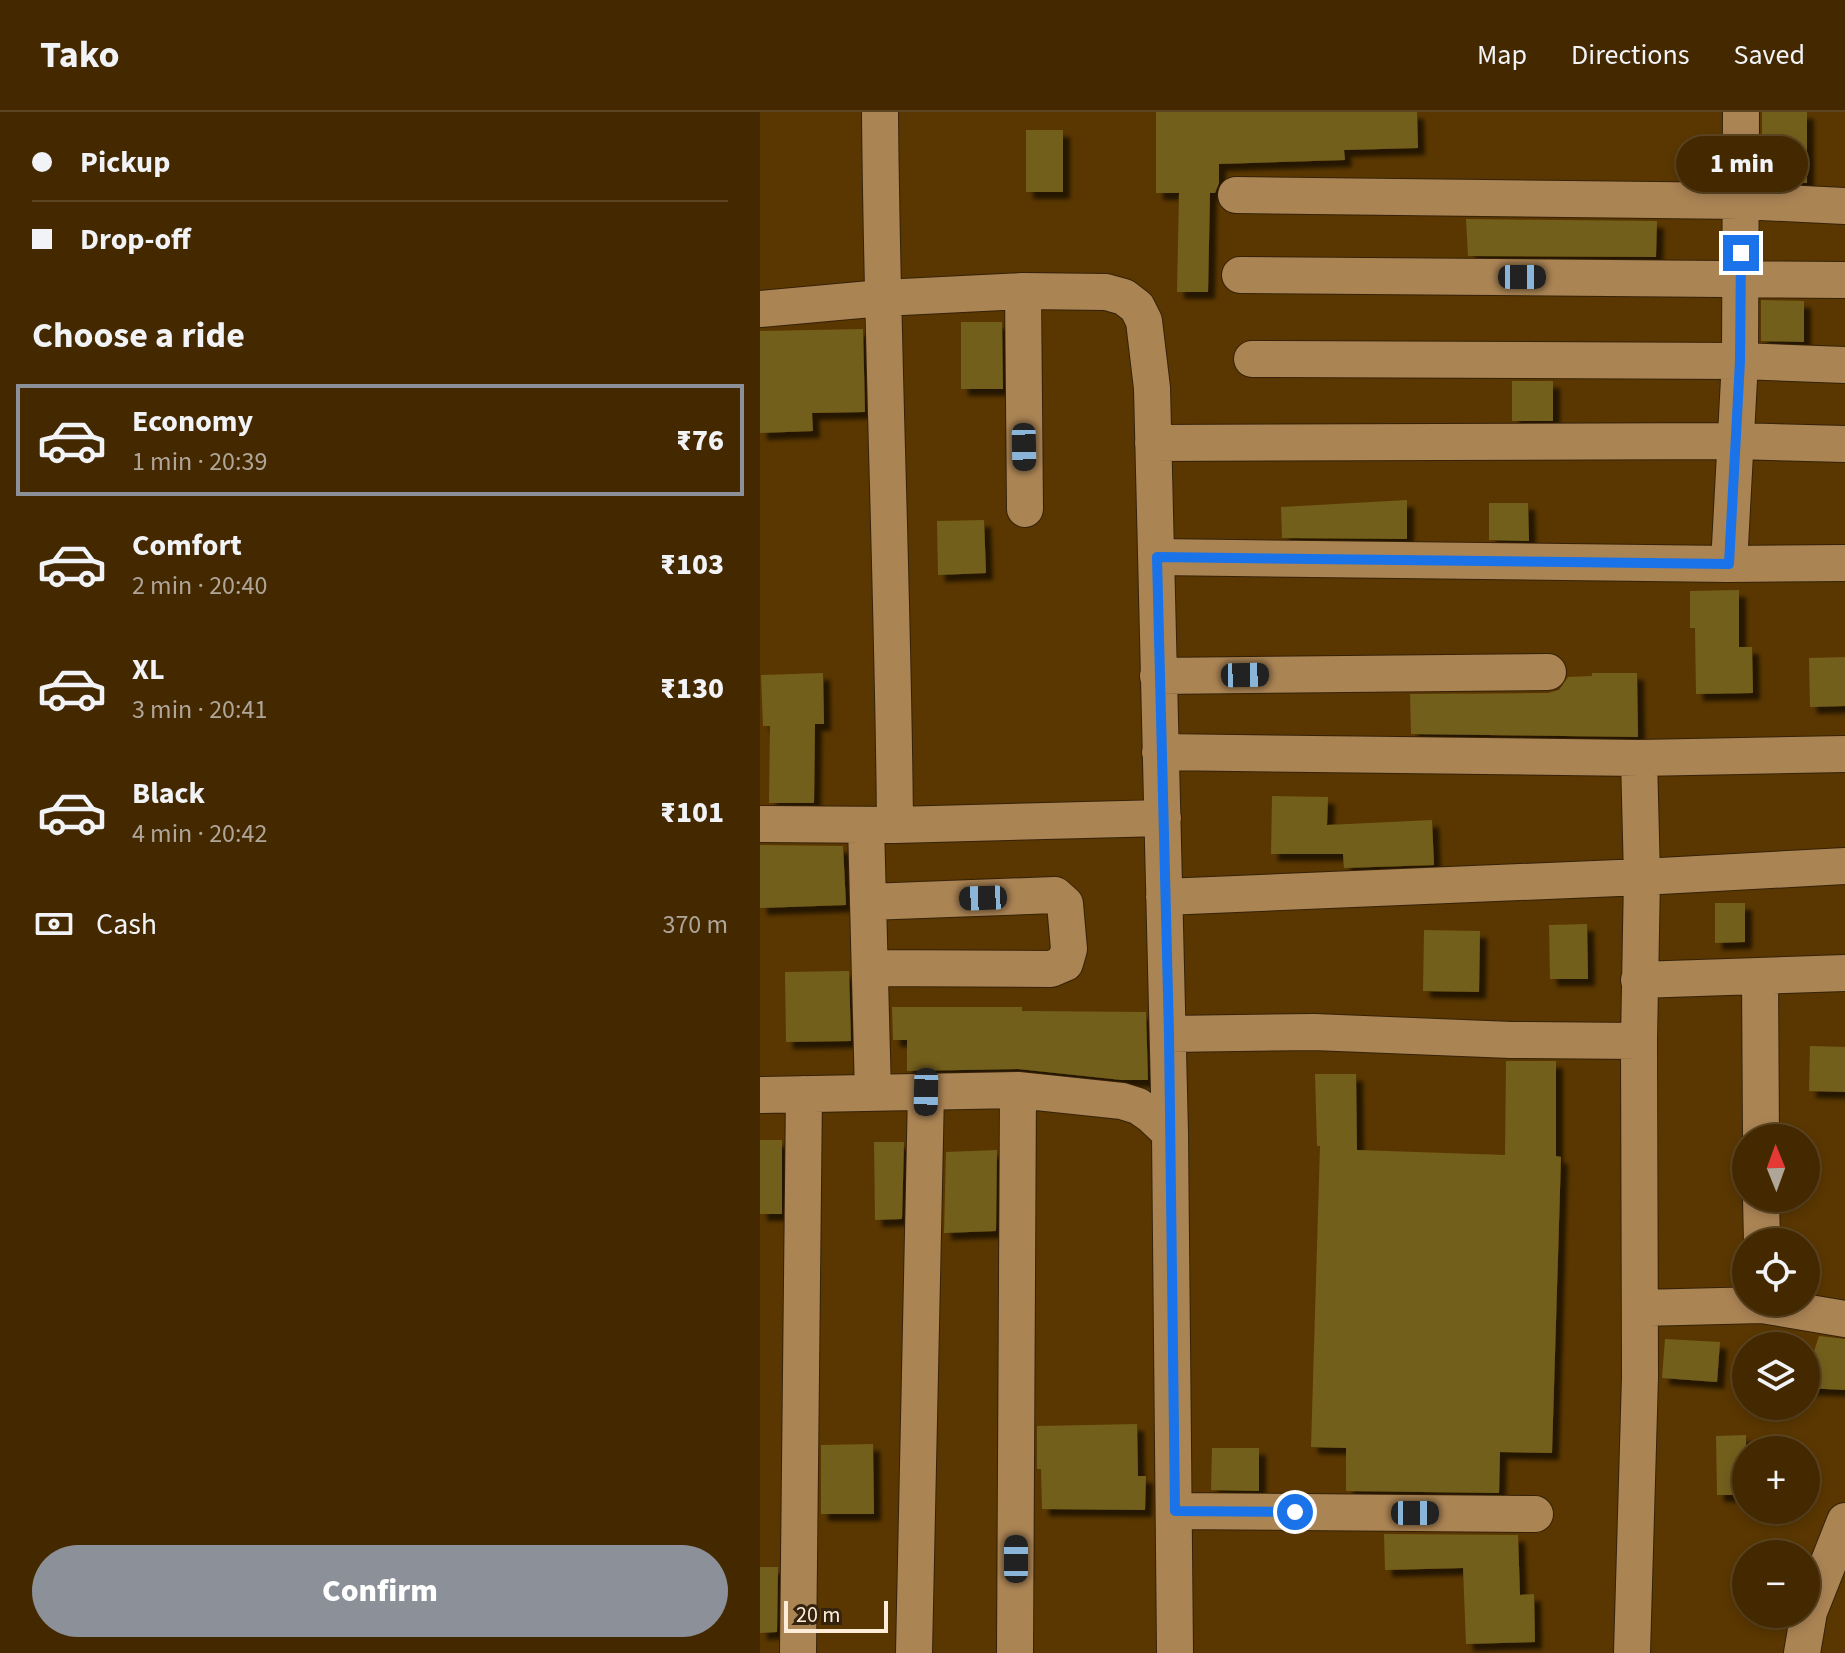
<!DOCTYPE html>
<html lang="en">
<head>
<meta charset="utf-8">
<style>
	body { margin:0; font-family:"Source Sans 3",sans-serif; background:#4b310a; color:#f1f3f6; height:100vh; display:flex; flex-direction:column; font-size:30px; white-space:nowrap }
	* { box-sizing:border-box; margin:0 }
	p { font-size:26px; color:#afa699 }
	.icon { flex:none; width:44px; height:44px; fill:none; stroke:currentColor; stroke-width:2; stroke-linecap:round; stroke-linejoin:round }
	.map { position:relative; flex:1; overflow:hidden }
	.side { display:flex; flex-direction:column; background:#442900; width:760px }
	.side>* { flex:none }
	.banner { display:grid; align-content:center; height:176px; padding:0 32px; background:#442900 }
	.needle { width:52px; rotate:359deg }
	.tools { position:absolute; left:972px; top:1012px; display:grid; gap:16px }
	.tools a { display:grid; place-items:center; width:88px; height:88px; border-radius:50%; background:#442900; box-shadow:0 4px 12px #0003,0 0 0 2px #5c4522; font-size:40px }
	.scale { position:absolute; left:24px; bottom:20px; width:104px; box-sizing:border-box; padding-left:8px; border:4px solid #ffedda; border-top:0; font-size:22px; line-height:28px; white-space:nowrap; color:#ffedda; -webkit-text-stroke:6px #33230f; paint-order:stroke }
	.end { position:absolute; width:36px; height:36px; margin:-18px; border:10px solid #1a73e8; background:#fff; box-shadow:0 0 0 4px #fff }
	.from { border-radius:50% }
	.bubble { position:absolute; height:56px; border-radius:28px; background:#442900; box-shadow:0 4px 12px #0003,0 0 0 2px #5c4522; font-size:26px; font-weight:800; line-height:56px; text-align:center }
	.car { position:absolute; width:24px; height:48px; margin:-24px -12px; border-radius:10px; box-shadow:0 0 6px 2px #0007; background:linear-gradient(#222 24%,#8ab4d8 0 40%,#222 0 76%,#8ab4d8 0 86%,#222 0) }
	.banner b { display:flex; align-items:center; gap:28px; height:76px; font-size:30px }
	.banner b+b { border-top:2px solid #5c4522 }
	.banner i { width:20px; height:20px; background:#f1f3f6 }
	ul { padding:0; list-style:none }
	li { display:flex; align-items:center; gap:24px; height:112px; margin:0 16px 12px; padding:0 16px; border:4px solid transparent; border-radius:0px }
	li div { flex:1 }
	li b { display:block; font-size:30px }
	li em { font-style:normal; font-weight:800 }
	li.on { border-color:#8c9099 }
	li>.icon { width:72px; height:72px; stroke-width:1.5 }
	h2 { padding:0 32px; font-size:36px; line-height:96px }
	.pay { display:flex; align-items:center; gap:20px; height:88px; padding:0 32px; font-size:30px }
	.pay p { margin-inline-start:auto }
	.action { display:flex; gap:16px; margin-top:auto; padding:16px 32px }
	.action a { flex:1; height:92px; border-radius:48px; background:#8c9099; color:#fff; font-size:32px; font-weight:800; line-height:92px; text-align:center }
	header { display:flex; align-items:center; gap:48px; box-sizing:border-box; height:112px; padding:0 40px; background:#442900; border-bottom:2px solid #5c4522 }
	header strong { font-size:38px }
	nav { display:flex; gap:44px; margin-inline-start:auto; font-size:28px }
	main { display:flex; flex:1; min-height:0 }
	.map>svg:first-child { display:block }
</style>
</head>
<body>
<header>
<strong>Tako</strong>
<nav><a>Map</a><a>Directions</a><a>Saved</a></nav>
</header>
<main>
<section class="side">
<div class="banner">
<b><i class="from"></i>Pickup</b>
<b><i></i>Drop-off</b>
</div>
<h2>Choose a ride</h2>
<ul>
<li class="on"><svg class="icon" aria-label="car" viewBox="0 0 24 24"><path d="M5 17H2v-5l4-1 3-4h7l3 4 3 1v5h-3M9 17h6M6 11h13"/><circle cx="7" cy="17" r="2"/><circle cx="17" cy="17" r="2"/></svg><div><b>Economy</b><p>1 min · 20:39</p></div><em>₹76</em></li>
<li><svg class="icon" aria-label="car" viewBox="0 0 24 24"><path d="M5 17H2v-5l4-1 3-4h7l3 4 3 1v5h-3M9 17h6M6 11h13"/><circle cx="7" cy="17" r="2"/><circle cx="17" cy="17" r="2"/></svg><div><b>Comfort</b><p>2 min · 20:40</p></div><em>₹103</em></li>
<li><svg class="icon" aria-label="car" viewBox="0 0 24 24"><path d="M5 17H2v-5l4-1 3-4h7l3 4 3 1v5h-3M9 17h6M6 11h13"/><circle cx="7" cy="17" r="2"/><circle cx="17" cy="17" r="2"/></svg><div><b>XL</b><p>3 min · 20:41</p></div><em>₹130</em></li>
<li><svg class="icon" aria-label="car" viewBox="0 0 24 24"><path d="M5 17H2v-5l4-1 3-4h7l3 4 3 1v5h-3M9 17h6M6 11h13"/><circle cx="7" cy="17" r="2"/><circle cx="17" cy="17" r="2"/></svg><div><b>Black</b><p>4 min · 20:42</p></div><em>₹101</em></li>
</ul>
<div class="pay"><svg class="icon" aria-label="cash" viewBox="0 0 24 24"><path d="M3 7h18v10H3z"/><circle cx="12" cy="12" r="2"/></svg>Cash<p>370 m</p></div>
<div class="action"><a>Confirm</a></div>
</section>
<div class="map">
<svg width="1085" height="1541" viewBox="0 0 1085 1541">
	<defs>
		<filter id="shadow"><feDropShadow dx="7" dy="7" stdDeviation="2" flood-color="#0009"/></filter>
	</defs>
	<rect width="100%" height="100%" fill="#5a3700"/>
	<path fill="#735e1d" filter="url(#shadow)" d="M 396,0 L 657,0 L 658,36 L 584,38 L 585,48 L 459,52 L 459,71 L 455,81 L 450,81 L 448,180 L 417,180 L 419,81 L 396,81 Z
		M 1002,0 L 1047,0 L 1047,71 L 1002,69 Z
		M 266,18 L 303,18 L 303,80 L 266,80 Z
		M 706,107 L 897,109 L 896,145 L 708,144 Z
		M 1001,188 L 1044,189 L 1044,230 L 1001,229 Z
		M 201,210 L 242,210 L 243,277 L 201,277 Z
		M 103,217 L 105,300 L 52,301 L 53,319 L 0,321 L 0,219 Z
		M 752,269 L 793,269 L 793,309 L 752,309 Z
		M 647,388 L 647,427 L 522,426 L 521,395 Z
		M 729,391 L 768,391 L 769,429 L 729,428 Z
		M 224,408 L 226,461 L 178,463 L 177,409 Z
		M 979,478 L 979,535 L 992,535 L 993,581 L 936,582 L 935,516 L 930,516 L 930,479 Z
		M 1085,545 L 1085,594 L 1050,595 L 1049,546 Z
		M 63,561 L 64,612 L 55,612 L 54,691 L 9,691 L 10,614 L 3,614 L 1,563 Z
		M 832,561 L 877,561 L 878,625 L 651,622 L 650,582 L 788,581 L 799,578 L 808,565 L 832,564 Z
		M 512,684 L 568,685 L 567,713 L 672,708 L 674,753 L 584,756 L 583,742 L 511,742 Z
		M 0,733 L 83,734 L 86,793 L 0,796 Z
		M 955,791 L 985,791 L 985,830 L 955,831 Z
		M 827,812 L 828,867 L 790,867 L 789,813 Z
		M 664,818 L 720,819 L 719,880 L 663,879 Z
		M 89,859 L 91,929 L 26,930 L 25,860 Z
		M 132,895 L 262,895 L 262,899 L 386,900 L 388,968 L 362,968 L 258,957 L 147,959 L 147,928 L 133,928 Z
		M 1050,934 L 1085,935 L 1085,980 L 1049,979 Z
		M 746,949 L 796,949 L 796,1044 L 801,1045 L 792,1341 L 740,1340 L 739,1381 L 586,1379 L 586,1336 L 551,1335 L 560,1034 L 557,1034 L 555,962 L 596,962 L 597,1038 L 745,1043 Z
		M 0,1028 L 22,1028 L 22,1102 L 0,1102 Z
		M 114,1030 L 144,1030 L 142,1107 L 115,1108 Z
		M 237,1038 L 236,1119 L 184,1121 L 186,1040 Z
		M 1059,1224 L 1085,1227 L 1085,1278 L 1046,1276 L 1046,1264 Z
		M 905,1227 L 960,1230 L 957,1270 L 902,1266 Z
		M 377,1312 L 378,1364 L 386,1364 L 385,1398 L 282,1397 L 281,1357 L 277,1357 L 277,1314 Z
		M 986,1323 L 986,1383 L 957,1383 L 956,1324 Z
		M 113,1332 L 114,1402 L 61,1402 L 61,1333 Z
		M 452,1336 L 499,1336 L 499,1379 L 451,1378 Z
		M 624,1422 L 758,1423 L 760,1483 L 774,1482 L 775,1530 L 706,1532 L 703,1456 L 625,1458 Z
		M 0,1455 L 18,1455 L 17,1520 L 0,1521 Z"/>
	<g fill="none" stroke-linecap="round" stroke-linejoin="round">
		<defs>
			<path id="minor" d="M 120,0 C 122,238 133,475 135,713
				M 476,83 L 981,89 L 1085,94
				M 480,163 L 1085,168
				M 263,179 L 265,397
				M 0,197 L 122,186 L 263,179 L 346,180 L 364,185 L 377,195 L 384,209 L 392,276 L 410,1021
				M 492,247 L 980,249 L 1085,253
				M 393,331 L 976,329 L 1085,332
				M 397,445 L 969,452 L 1085,451
				M 969,452 L 980,249 L 981,0
				M 398,564 L 788,560
				M 400,640 L 879,646 L 1085,642
				M 0,712 L 135,713 L 403,706
				M 106,713 L 113,981
				M 404,785 L 882,765 L 1085,754
				M 108,790 L 295,783 L 305,792 L 309,837 L 305,851 L 291,857 L 110,856
				M 1000,864 L 1001,1026
				M 879,868 L 1085,861
				M 409,922 L 554,920 L 751,928 L 879,929
				M 0,983 L 258,978 L 362,989 L 378,994 L 391,1003 L 410,1021 L 415,1541
				M 1001,1086 L 1002,1130
				M 880,1196 L 1002,1193 L 1085,1207
				M 415,1399 L 775,1402
				M 38,1541 L 44,982
				M 154,1541 L 166,980
				M 255,1541 L 258,978
				M 872,1541 L 880,1265 L 879,929 L 882,765 L 879,646
				M 1042,1541 L 1049,1500 L 1085,1409"/>
		</defs>
		<use href="#minor" stroke="#352209" stroke-width="38"/>
		<use href="#minor" stroke="#ab8454" stroke-width="36"/>
	</g>
	<g fill="none" stroke-linecap="round" stroke-linejoin="round">
		<path stroke="#1a73e8" stroke-width="10" d="M 535,1400 L 415,1399 L 409,922 L 397,445 L 969,452 L 980,249 L 981,141"/>
	</g>
</svg>
<div class="tools">
<a><svg class="needle" viewBox="-14 -14 28 28"><path d="M0-13l5 13h-10z" fill="#e53935"/><path d="M0 13l5-13h-10z" fill="#afa699"/></svg></a>
<a><svg class="icon" aria-label="locate" viewBox="0 0 24 24"><circle cx="12" cy="12" r="6"/><path d="M12 2v4M12 18v4M2 12h4M18 12h4"/></svg></a>
<a><svg class="icon" aria-label="layers" viewBox="0 0 24 24"><path d="M12 4l9 5-9 5-9-5zM3 14l9 5 9-5"/></svg></a>
<a>+</a>
<a>−</a>
</div>
<div class="scale">20 m</div>
<i class="end from" style="left:535px;top:1400px"></i>
<i class="end" style="left:981px;top:141px"></i>
<div class="bubble" style="left:916px;top:24px;width:132px">1 min</div>
<i class="car" style="left:762px;top:165px;rotate:90deg"></i>
<i class="car" style="left:264px;top:335px;rotate:179deg"></i>
<i class="car" style="left:485px;top:563px;rotate:89deg"></i>
<i class="car" style="left:223px;top:786px;rotate:268deg"></i>
<i class="car" style="left:166px;top:980px;rotate:181deg"></i>
<i class="car" style="left:655px;top:1401px;rotate:90deg"></i>
<i class="car" style="left:256px;top:1447px;rotate:0deg"></i>
</div>
</main>
</body>
</html>
